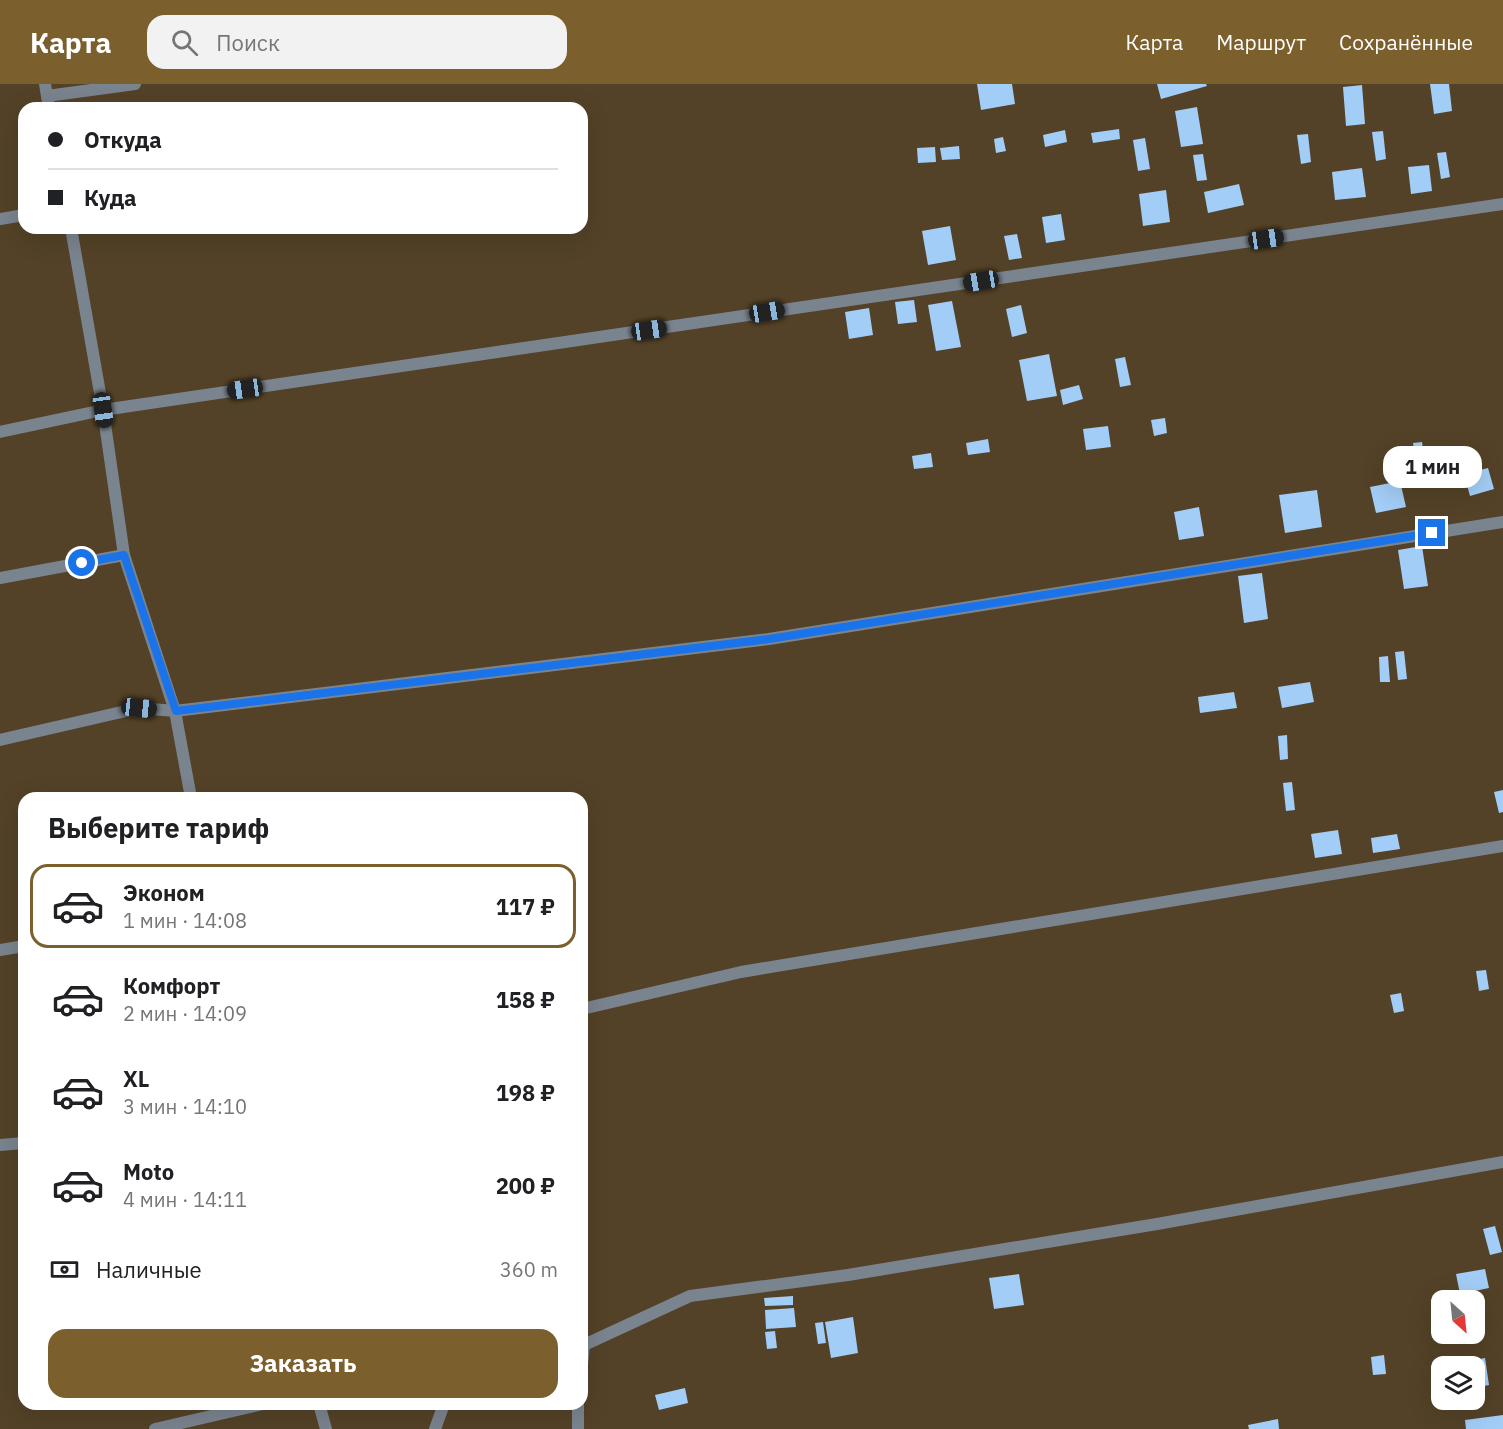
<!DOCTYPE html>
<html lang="ru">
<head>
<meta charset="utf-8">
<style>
	body { margin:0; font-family:"IBM Plex Sans",sans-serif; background:#f2f2f2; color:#202124; height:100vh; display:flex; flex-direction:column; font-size:22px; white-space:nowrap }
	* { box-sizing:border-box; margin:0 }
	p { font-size:20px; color:#757577 }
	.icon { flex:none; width:33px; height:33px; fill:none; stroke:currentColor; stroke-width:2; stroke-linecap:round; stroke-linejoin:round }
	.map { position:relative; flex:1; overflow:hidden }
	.panel { position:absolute; left:18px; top:708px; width:570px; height:618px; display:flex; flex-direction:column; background:#fff; border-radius:18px; box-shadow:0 6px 24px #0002 }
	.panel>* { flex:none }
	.top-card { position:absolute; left:18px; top:18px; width:570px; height:132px; border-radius:18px; box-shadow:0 6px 24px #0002; display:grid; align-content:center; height:132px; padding:0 30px; background:#fff }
	.needle { width:39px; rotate:153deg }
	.controls { position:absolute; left:1431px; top:1206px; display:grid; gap:12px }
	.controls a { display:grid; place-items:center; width:54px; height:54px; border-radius:12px; background:#fff; box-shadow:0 6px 24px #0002; font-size:30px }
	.end { position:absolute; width:27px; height:27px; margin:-14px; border:8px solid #1a73e8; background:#fff; box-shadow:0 0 0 3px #fff }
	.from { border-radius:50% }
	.bubble { position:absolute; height:42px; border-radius:18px; background:#fff; box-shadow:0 6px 24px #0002; font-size:20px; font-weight:800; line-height:42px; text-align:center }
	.car { position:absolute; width:18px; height:36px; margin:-18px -9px; border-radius:8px; box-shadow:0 0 4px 2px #0007; background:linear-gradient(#222 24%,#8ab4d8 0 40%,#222 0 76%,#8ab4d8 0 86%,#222 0) }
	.top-card b { display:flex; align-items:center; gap:21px; height:57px; font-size:22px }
	.top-card b+b { border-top:2px solid #e0e0e0 }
	.top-card i { width:15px; height:15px; background:#202124 }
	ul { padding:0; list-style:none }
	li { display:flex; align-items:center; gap:18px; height:84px; margin:0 12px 9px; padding:0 18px; border:3px solid transparent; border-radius:18px }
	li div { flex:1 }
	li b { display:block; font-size:22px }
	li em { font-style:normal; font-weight:800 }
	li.selected { border-color:#7b5f2d }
	li>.icon { width:54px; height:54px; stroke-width:1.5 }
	h2 { padding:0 30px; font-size:27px; line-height:72px }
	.pay { display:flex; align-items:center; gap:15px; height:66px; padding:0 30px; font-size:22px }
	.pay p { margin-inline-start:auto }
	.action { display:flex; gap:12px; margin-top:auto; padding:12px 30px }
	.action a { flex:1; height:69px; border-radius:18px; background:#7b5f2d; color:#fff; font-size:24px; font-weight:800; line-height:69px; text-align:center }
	header { display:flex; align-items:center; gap:36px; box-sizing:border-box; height:84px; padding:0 30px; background:#7b5f2d; color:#fff }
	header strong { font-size:28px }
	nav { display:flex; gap:33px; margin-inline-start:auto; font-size:21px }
	.search { width:420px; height:54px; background:#f2f2f2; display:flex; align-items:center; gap:15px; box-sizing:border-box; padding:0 21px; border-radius:18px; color:#757577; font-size:22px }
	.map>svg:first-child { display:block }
</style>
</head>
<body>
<header>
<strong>Карта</strong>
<div class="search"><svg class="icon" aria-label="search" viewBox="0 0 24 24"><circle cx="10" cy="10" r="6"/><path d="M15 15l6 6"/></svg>Поиск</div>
<nav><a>Карта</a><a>Маршрут</a><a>Сохранённые</a></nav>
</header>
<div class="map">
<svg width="1503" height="1345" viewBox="0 0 1503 1345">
	<rect width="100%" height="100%" fill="#24384b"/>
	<path fill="#534227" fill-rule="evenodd" d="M 0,0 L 1503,0 L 1503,1345 L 0,1345 ZM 24,24 L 582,24 L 582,144 L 24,144 ZM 24,714 L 582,714 L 582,1320 L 24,1320 ZM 1442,1216 L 1474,1216 L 1474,1250 L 1442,1250 ZM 1442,1282 L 1474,1282 L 1474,1316 L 1442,1316 Z"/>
	<path fill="#a2cdf6" d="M 977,0 L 1012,0 L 1015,20 L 981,26 Z
		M 1157,0 L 1206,0 L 1207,2 L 1161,15 Z
		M 1430,0 L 1449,0 L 1452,27 L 1434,30 Z
		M 1362,1 L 1365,40 L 1346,42 L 1343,3 Z
		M 1197,23 L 1203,60 L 1181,63 L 1175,27 Z
		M 1119,45 L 1120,55 L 1093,59 L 1091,49 Z
		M 1065,46 L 1067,58 L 1045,63 L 1043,51 Z
		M 1383,47 L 1386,75 L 1376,77 L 1372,48 Z
		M 1308,50 L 1311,78 L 1301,80 L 1297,51 Z
		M 1003,53 L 1006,67 L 996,69 L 994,55 Z
		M 1145,54 L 1150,85 L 1138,87 L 1133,56 Z
		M 959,62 L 960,75 L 942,76 L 940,64 Z
		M 935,63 L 936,78 L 918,79 L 917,64 Z
		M 1446,68 L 1450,93 L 1441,95 L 1437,69 Z
		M 1203,70 L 1207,96 L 1197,97 L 1193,71 Z
		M 1429,81 L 1432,107 L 1411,110 L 1408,83 Z
		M 1362,84 L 1366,113 L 1335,116 L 1332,88 Z
		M 1239,100 L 1244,121 L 1208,129 L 1204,108 Z
		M 1166,106 L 1170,138 L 1143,142 L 1139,110 Z
		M 1061,130 L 1065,156 L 1046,159 L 1042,133 Z
		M 950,142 L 956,176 L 928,181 L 922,147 Z
		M 1017,150 L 1022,174 L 1009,176 L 1004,152 Z
		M 914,216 L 917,238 L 898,240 L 895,218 Z
		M 952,217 L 961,263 L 936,267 L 928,221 Z
		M 1021,221 L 1027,249 L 1012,253 L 1006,225 Z
		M 869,224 L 873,251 L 849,255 L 845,228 Z
		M 1049,270 L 1057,312 L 1027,317 L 1019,276 Z
		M 1125,273 L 1131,301 L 1120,303 L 1115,275 Z
		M 1079,301 L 1083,315 L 1063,321 L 1060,306 Z
		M 1165,334 L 1167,349 L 1154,352 L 1151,336 Z
		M 1108,342 L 1111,363 L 1086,366 L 1083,345 Z
		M 988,355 L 990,368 L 968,371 L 966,359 Z
		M 1422,358 L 1426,385 L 1418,386 L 1413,359 Z
		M 931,369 L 933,383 L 914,385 L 912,372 Z
		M 1488,384 L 1494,405 L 1470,412 L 1464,390 Z
		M 1400,397 L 1406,423 L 1376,429 L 1370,403 Z
		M 1317,406 L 1322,443 L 1285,449 L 1279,411 Z
		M 1199,423 L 1204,452 L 1179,456 L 1174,428 Z
		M 1422,462 L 1428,502 L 1404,505 L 1398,466 Z
		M 1262,489 L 1268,535 L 1244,539 L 1238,492 Z
		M 1404,567 L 1407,595 L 1398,596 L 1395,568 Z
		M 1388,572 L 1390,598 L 1380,598 L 1379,573 Z
		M 1310,598 L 1314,618 L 1282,624 L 1278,603 Z
		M 1234,608 L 1237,624 L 1200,629 L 1198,613 Z
		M 1287,651 L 1288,675 L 1280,676 L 1278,652 Z
		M 1292,698 L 1295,726 L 1286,727 L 1283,699 Z
		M 1503,706 L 1503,728 L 1499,729 L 1494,708 Z
		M 1338,746 L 1342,770 L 1315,774 L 1311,750 Z
		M 1397,750 L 1400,765 L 1373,769 L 1371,754 Z
		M 1486,886 L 1489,905 L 1479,907 L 1476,887 Z
		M 1401,909 L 1404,927 L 1394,929 L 1390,911 Z
		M 1495,1142 L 1502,1168 L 1490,1171 L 1483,1145 Z
		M 1485,1185 L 1489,1204 L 1460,1210 L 1456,1190 Z
		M 1019,1190 L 1024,1221 L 994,1225 L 989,1194 Z
		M 793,1212 L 793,1221 L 765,1222 L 764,1214 Z
		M 794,1224 L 796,1243 L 766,1245 L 765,1226 Z
		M 853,1233 L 858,1269 L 831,1274 L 825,1238 Z
		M 823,1238 L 826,1259 L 818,1260 L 815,1239 Z
		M 775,1247 L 777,1264 L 767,1265 L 765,1248 Z
		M 1384,1271 L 1386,1290 L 1373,1291 L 1371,1273 Z
		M 1485,1274 L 1489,1301 L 1479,1303 L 1474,1276 Z
		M 1469,1276 L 1470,1282 L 1460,1282 L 1459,1278 Z
		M 685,1304 L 688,1319 L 659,1326 L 655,1311 Z
		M 1503,1331 L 1503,1345 L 1466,1345 L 1465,1336 Z
		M 1278,1335 L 1279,1345 L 1249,1345 L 1248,1341 Z"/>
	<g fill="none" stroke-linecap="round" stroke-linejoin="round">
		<path stroke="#7a848e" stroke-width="12" d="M 47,12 L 135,0
			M 0,135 L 24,131
			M 0,348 L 103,326 L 1503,120
			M 0,494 L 124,471
			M 0,656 L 139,624 L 175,627 L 769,555 L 1503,438
			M 0,866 L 24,862
			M 582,925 L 741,888 L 1503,762
			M 0,1061 L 24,1059
			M 582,1281 L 584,1261 L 690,1212 L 848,1191 L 1157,1140 L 1503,1078
			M 155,1345 L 263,1320
			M 435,1345 L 444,1320
			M 578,1345 L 578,1320"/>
		<path stroke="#7a848e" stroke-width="12" d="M 45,0 L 49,24
			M 71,144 L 103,326 L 124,471 L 175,627 L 191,714
			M 319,1320 L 326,1345"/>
	</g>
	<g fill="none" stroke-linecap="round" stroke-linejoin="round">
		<path stroke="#1a73e8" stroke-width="8" d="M 82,479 L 124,471 L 176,627 L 769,555 L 1432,449"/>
	</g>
</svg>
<div class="controls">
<a><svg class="needle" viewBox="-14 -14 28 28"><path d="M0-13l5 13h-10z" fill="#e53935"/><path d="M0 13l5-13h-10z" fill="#757577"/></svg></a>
<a><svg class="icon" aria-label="layers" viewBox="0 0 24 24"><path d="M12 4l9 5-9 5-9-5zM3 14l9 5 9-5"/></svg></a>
</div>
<i class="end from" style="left:82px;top:479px"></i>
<i class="end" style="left:1432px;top:449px"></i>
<div class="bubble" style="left:1383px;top:362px;width:99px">1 мин</div>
<i class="car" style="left:1266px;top:155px;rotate:82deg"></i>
<i class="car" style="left:981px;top:197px;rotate:261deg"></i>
<i class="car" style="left:767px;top:228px;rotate:81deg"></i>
<i class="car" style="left:649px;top:246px;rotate:82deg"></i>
<i class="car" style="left:245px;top:305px;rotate:262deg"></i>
<i class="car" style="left:103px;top:326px;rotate:172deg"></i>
<i class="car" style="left:139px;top:624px;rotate:96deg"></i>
<div class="top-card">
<b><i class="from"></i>Откуда</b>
<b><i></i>Куда</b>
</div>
<section class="panel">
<h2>Выберите тариф</h2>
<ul>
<li class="selected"><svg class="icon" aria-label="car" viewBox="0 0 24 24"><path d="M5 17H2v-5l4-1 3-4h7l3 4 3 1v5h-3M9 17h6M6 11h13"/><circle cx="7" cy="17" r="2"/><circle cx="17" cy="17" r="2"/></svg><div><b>Эконом</b><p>1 мин · 14:08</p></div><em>117 ₽</em></li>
<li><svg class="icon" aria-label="car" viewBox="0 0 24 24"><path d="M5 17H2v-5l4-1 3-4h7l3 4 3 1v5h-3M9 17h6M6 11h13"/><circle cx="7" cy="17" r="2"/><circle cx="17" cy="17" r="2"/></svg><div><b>Комфорт</b><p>2 мин · 14:09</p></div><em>158 ₽</em></li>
<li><svg class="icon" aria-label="car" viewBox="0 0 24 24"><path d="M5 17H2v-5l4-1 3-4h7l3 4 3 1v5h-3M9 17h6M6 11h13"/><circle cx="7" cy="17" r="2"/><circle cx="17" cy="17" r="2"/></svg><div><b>XL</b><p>3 мин · 14:10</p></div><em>198 ₽</em></li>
<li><svg class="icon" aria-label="car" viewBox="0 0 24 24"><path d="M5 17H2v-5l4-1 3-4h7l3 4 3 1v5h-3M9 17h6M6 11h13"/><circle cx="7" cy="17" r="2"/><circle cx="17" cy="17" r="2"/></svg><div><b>Moto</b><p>4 мин · 14:11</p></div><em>200 ₽</em></li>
</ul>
<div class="pay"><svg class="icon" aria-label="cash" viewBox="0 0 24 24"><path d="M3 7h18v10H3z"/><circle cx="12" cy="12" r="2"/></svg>Наличные<p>360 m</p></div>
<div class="action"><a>Заказать</a></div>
</section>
</div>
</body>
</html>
